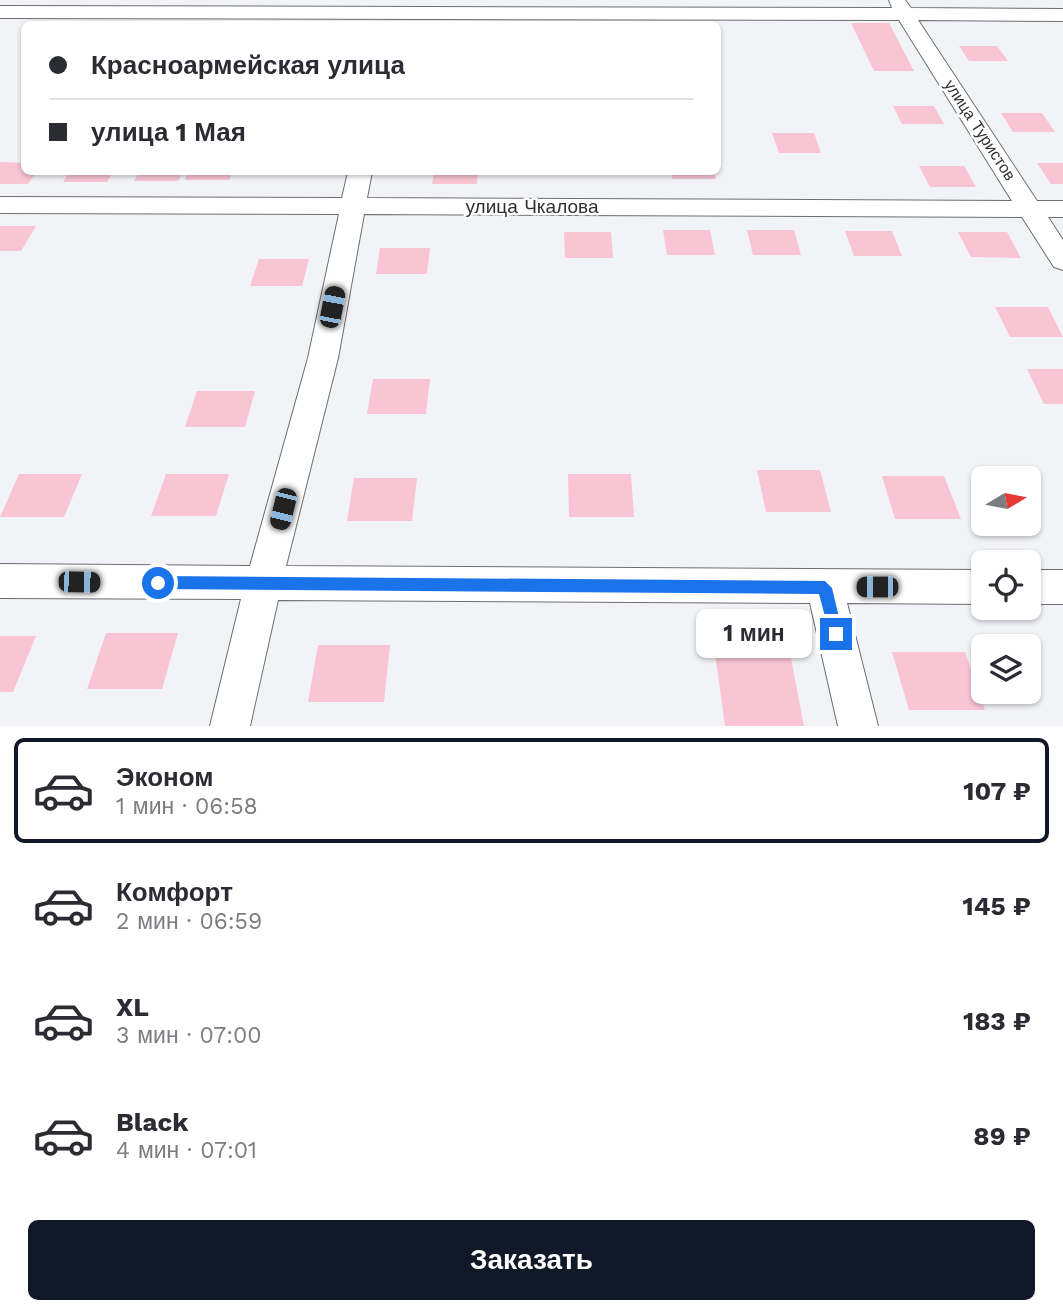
<!DOCTYPE html>
<html lang="ru">
<head>
<meta charset="utf-8">
<style>
	body { margin:0; font-family:"Work Sans",sans-serif; background:#f7f7f7; color:#2b2b33; height:100vh; display:flex; flex-direction:column; font-size:26px; white-space:nowrap }
	* { box-sizing:border-box; margin:0 }
	p { font-size:23px; color:#7c7c81 }
	.icon { flex:none; width:38px; height:38px; fill:none; stroke:currentColor; stroke-width:2; stroke-linecap:round; stroke-linejoin:round }
	.map { position:relative; height:726px; overflow:hidden }
	.details { display:flex; flex-direction:column; background:#fff; flex:1 }
	.details>* { flex:none }
	.guide { position:absolute; left:21px; top:21px; width:700px; height:154px; border-radius:10px; box-shadow:0 2px 5px #0004; display:grid; align-content:center; height:154px; padding:0 28px; background:#fff }
	.needle { width:46px; rotate:80deg }
	.controls { position:absolute; left:971px; top:466px; display:grid; gap:14px }
	.controls a { display:grid; place-items:center; width:70px; height:70px; border-radius:10px; background:#fff; box-shadow:0 2px 5px #0004; font-size:35px }
	.end { position:absolute; width:32px; height:32px; margin:-16px; border:9px solid #1a73e8; background:#fff; box-shadow:0 0 0 4px #fff }
	.from { border-radius:50% }
	.bubble { position:absolute; height:49px; border-radius:10px; background:#fff; box-shadow:0 2px 5px #0004; font-size:23px; font-weight:700; line-height:49px; text-align:center }
	.car { position:absolute; width:21px; height:42px; margin:-21px -10px; border-radius:9px; box-shadow:0 0 5px 2px #0007; background:linear-gradient(#222 24%,#8ab4d8 0 40%,#222 0 76%,#8ab4d8 0 86%,#222 0) }
	.guide b { display:flex; align-items:center; gap:24px; height:66px; font-size:26px }
	.guide b+b { border-top:2px solid #e1e1e2 }
	.guide i { width:18px; height:18px; background:#2b2b33 }
	ul { padding:12px 0 0; list-style:none }
	li { display:flex; align-items:center; gap:21px; height:105px; margin:0 14px 10px; padding:0 14px; border:4px solid transparent; border-radius:10px }
	li div { flex:1 }
	li b { display:block; font-size:26px }
	li em { font-style:normal; font-weight:700 }
	li.selected { border-color:#111827 }
	li>.icon { width:63px; height:63px; stroke-width:1.5 }
	.action { display:flex; gap:14px; margin-top:auto; padding:14px 28px }
	.action a { flex:1; height:80px; border-radius:10px; background:#111827; color:#fff; font-size:28px; font-weight:700; line-height:80px; text-align:center }
	.map>svg:first-child { display:block }
</style>
</head>
<body>
<div class="map">
<svg width="1063" height="726" viewBox="0 0 1063 726">
	<rect width="100%" height="100%" fill="#f2f3f7"/>
	<path fill="#f9c5d5" d="M 851,23 L 889,23 L 914,71 L 874,71 Z
		M 959,46 L 997,46 L 1008,61 L 969,61 Z
		M 893,106 L 934,106 L 944,124 L 902,124 Z
		M 1001,113 L 1042,113 L 1055,132 L 1013,132 Z
		M 772,133 L 814,133 L 821,153 L 779,153 Z
		M 0,162 L 24,163 L 24,172 L 36,172 L 28,184 L 0,184 Z
		M 1037,163 L 1063,163 L 1063,184 L 1051,184 Z
		M 919,166 L 964,166 L 976,187 L 930,187 Z
		M 69,172 L 113,172 L 107,182 L 63,182 Z
		M 139,172 L 183,172 L 178,181 L 134,181 Z
		M 188,172 L 232,172 L 229,180 L 185,180 Z
		M 434,172 L 478,172 L 477,184 L 432,184 Z
		M 671,172 L 714,172 L 716,179 L 672,179 Z
		M 0,226 L 36,226 L 21,251 L 0,251 Z
		M 663,230 L 710,230 L 715,255 L 667,255 Z
		M 747,230 L 794,230 L 801,255 L 753,255 Z
		M 845,231 L 892,231 L 902,256 L 854,256 Z
		M 564,232 L 611,232 L 613,258 L 565,258 Z
		M 958,232 L 1007,232 L 1021,258 L 971,257 Z
		M 380,248 L 430,248 L 427,274 L 376,274 Z
		M 259,259 L 309,259 L 302,286 L 250,286 Z
		M 995,307 L 1048,307 L 1063,337 L 1010,337 Z
		M 1027,369 L 1063,369 L 1063,404 L 1044,404 Z
		M 373,379 L 430,379 L 426,414 L 367,414 Z
		M 197,391 L 255,391 L 245,427 L 185,427 Z
		M 757,470 L 820,470 L 831,512 L 766,512 Z
		M 19,474 L 82,474 L 64,517 L 0,517 Z
		M 166,474 L 229,474 L 216,516 L 151,516 Z
		M 568,474 L 631,474 L 634,517 L 569,517 Z
		M 882,476 L 944,476 L 961,519 L 895,519 Z
		M 354,478 L 417,478 L 412,521 L 347,521 Z
		M 106,633 L 178,633 L 162,689 L 87,689 Z
		M 0,636 L 36,636 L 13,692 L 0,692 Z
		M 318,645 L 390,645 L 384,702 L 308,702 Z
		M 892,652 L 965,652 L 985,710 L 909,710 Z
		M 715,653 L 790,653 L 804,726 L 725,726 Z"/>
	<g fill="none" stroke-linecap="round" stroke-linejoin="round">
		<defs>
			<path id="minor" d="M 889,0 L 905,0 L 911,8 L 1063,9 L 1063,21 L 918,20 L 1037,201 L 1063,201 L 1063,217 L 1048,217 L 1063,240 L 1063,270 L 1054,267 L 1022,217 L 364,214 L 338,358 L 286,566 L 984,570 L 984,604 L 847,603 L 878,726 L 838,726 L 810,603 L 278,600 L 250,726 L 210,726 L 241,599 L 0,598 L 0,564 L 250,566 L 308,358 L 339,214 L 0,213 L 0,197 L 342,198 L 348,172 L 372,172 L 367,198 L 1012,201 L 899,20 L 0,18 L 0,6 L 892,8 Z
				M 1029,570 L 1063,570 L 1063,604 L 1029,604 Z"/>
		</defs>
		<use href="#minor" stroke="#6d6e71" stroke-width="2"/>
		<use href="#minor" fill="#fff" fill-rule="evenodd"/>
	</g>
	<path fill="#1a73e8" d="M 158,576 L 825,581 L 832,588 L 843,634 L 836,641 L 831,639 L 819,594 L 158,589 L 151,583 Z"/>
	<g text-anchor="middle" dominant-baseline="central" stroke-width="5" stroke-linejoin="round" paint-order="stroke">
		<g font-size="16" fill="#303031" stroke="#fff">
			<text transform="translate(980 130) rotate(57)">улица Туристов</text>
		</g>
		<g font-size="19" fill="#303031" stroke="#fff">
			<text x="532" y="206">улица Чкалова</text>
		</g>
	</g>
</svg>
<div class="controls">
<a><svg class="needle" viewBox="-14 -14 28 28"><path d="M0-13l5 13h-10z" fill="#e53935"/><path d="M0 13l5-13h-10z" fill="#7c7c81"/></svg></a>
<a><svg class="icon" aria-label="locate" viewBox="0 0 24 24"><circle cx="12" cy="12" r="6"/><path d="M12 2v4M12 18v4M2 12h4M18 12h4"/></svg></a>
<a><svg class="icon" aria-label="layers" viewBox="0 0 24 24"><path d="M12 4l9 5-9 5-9-5zM3 14l9 5 9-5"/></svg></a>
</div>
<i class="end from" style="left:158px;top:583px"></i>
<i class="end" style="left:836px;top:634px"></i>
<div class="bubble" style="left:696px;top:609px;width:116px">1 мин</div>
<i class="car" style="left:332px;top:307px;rotate:11deg"></i>
<i class="car" style="left:283px;top:509px;rotate:194deg"></i>
<i class="car" style="left:79px;top:582px;rotate:91deg"></i>
<i class="car" style="left:877px;top:587px;rotate:270deg"></i>
<div class="guide">
<b><i class="from"></i>Красноармейская улица</b>
<b><i></i>улица 1 Мая</b>
</div>
</div>
<section class="details">
<ul>
<li class="selected"><svg class="icon" aria-label="car" viewBox="0 0 24 24"><path d="M5 17H2v-5l4-1 3-4h7l3 4 3 1v5h-3M9 17h6M6 11h13"/><circle cx="7" cy="17" r="2"/><circle cx="17" cy="17" r="2"/></svg><div><b>Эконом</b><p>1 мин · 06:58</p></div><em>107 ₽</em></li>
<li><svg class="icon" aria-label="car" viewBox="0 0 24 24"><path d="M5 17H2v-5l4-1 3-4h7l3 4 3 1v5h-3M9 17h6M6 11h13"/><circle cx="7" cy="17" r="2"/><circle cx="17" cy="17" r="2"/></svg><div><b>Комфорт</b><p>2 мин · 06:59</p></div><em>145 ₽</em></li>
<li><svg class="icon" aria-label="car" viewBox="0 0 24 24"><path d="M5 17H2v-5l4-1 3-4h7l3 4 3 1v5h-3M9 17h6M6 11h13"/><circle cx="7" cy="17" r="2"/><circle cx="17" cy="17" r="2"/></svg><div><b>XL</b><p>3 мин · 07:00</p></div><em>183 ₽</em></li>
<li><svg class="icon" aria-label="car" viewBox="0 0 24 24"><path d="M5 17H2v-5l4-1 3-4h7l3 4 3 1v5h-3M9 17h6M6 11h13"/><circle cx="7" cy="17" r="2"/><circle cx="17" cy="17" r="2"/></svg><div><b>Black</b><p>4 мин · 07:01</p></div><em>89 ₽</em></li>
</ul>
<div class="action"><a>Заказать</a></div>
</section>
</body>
</html>
